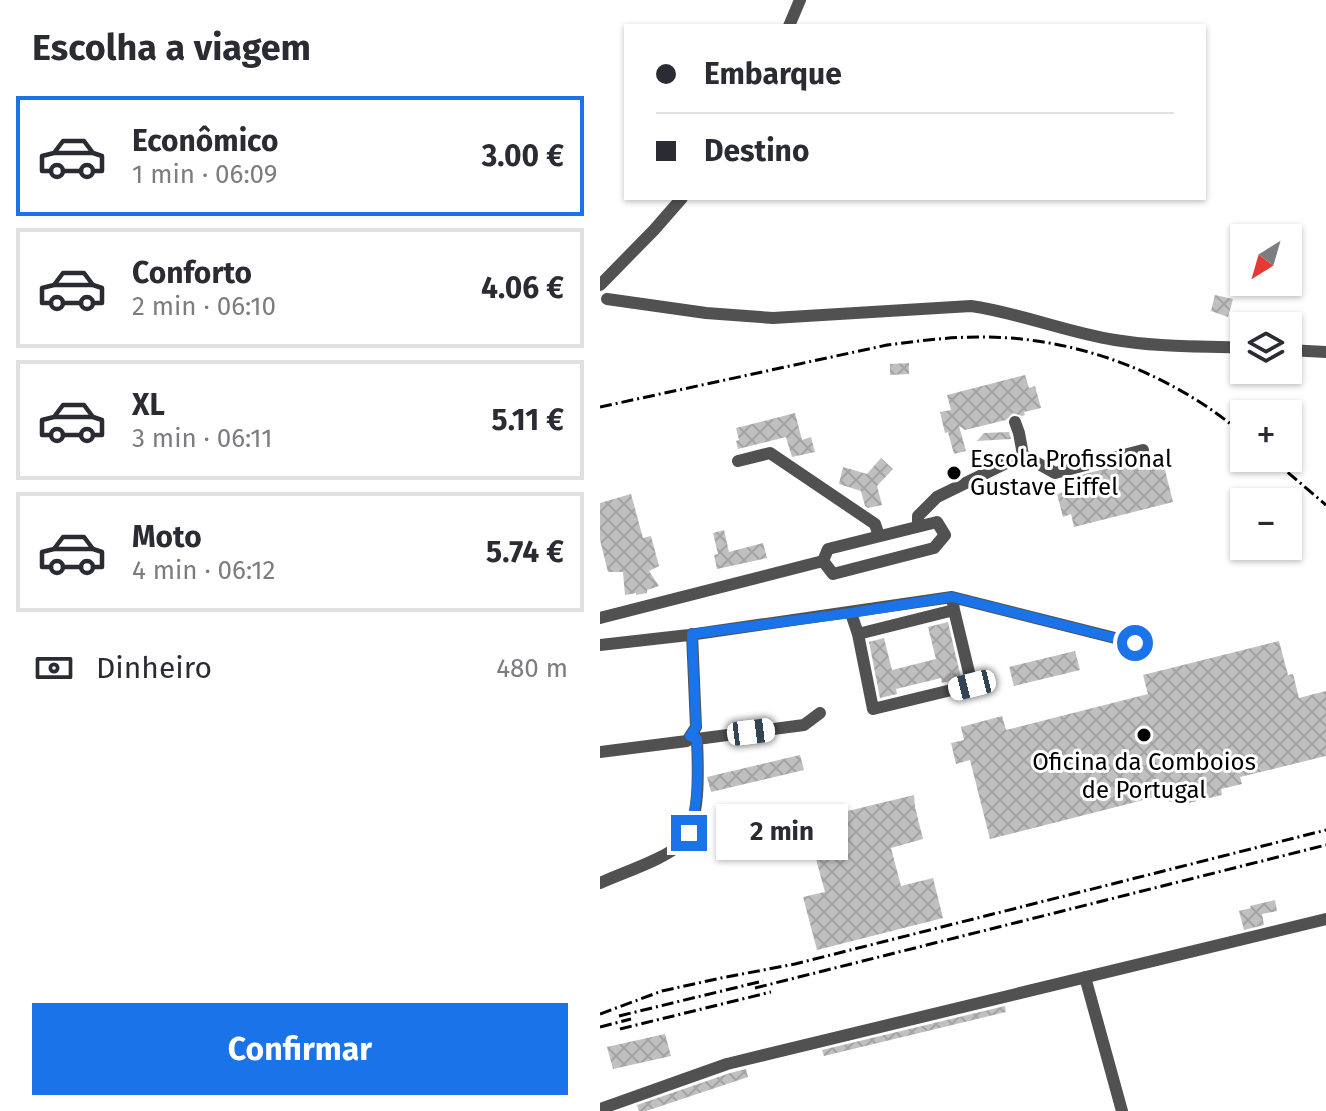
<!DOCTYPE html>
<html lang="pt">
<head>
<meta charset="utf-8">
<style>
	body { margin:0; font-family:"Fira Sans",sans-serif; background:#f2f2f3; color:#2b2b33; height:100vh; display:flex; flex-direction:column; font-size:30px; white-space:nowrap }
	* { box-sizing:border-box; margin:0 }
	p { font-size:26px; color:#7c7c81 }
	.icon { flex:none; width:44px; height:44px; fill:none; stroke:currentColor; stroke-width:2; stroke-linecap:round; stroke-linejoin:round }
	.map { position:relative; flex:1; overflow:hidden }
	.details { display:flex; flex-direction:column; background:#fff; width:600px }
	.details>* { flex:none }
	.hud { position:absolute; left:24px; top:24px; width:582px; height:176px; border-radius:0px; box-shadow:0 2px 6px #0004; display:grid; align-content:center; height:176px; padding:0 32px; background:#fff }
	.needle { width:52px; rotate:217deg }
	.buttons { position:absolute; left:630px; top:224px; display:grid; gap:16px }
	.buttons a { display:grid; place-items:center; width:72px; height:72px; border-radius:0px; background:#fff; box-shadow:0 2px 6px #0004; font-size:40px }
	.end { position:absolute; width:36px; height:36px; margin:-18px; border:10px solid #1a73e8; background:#fff; box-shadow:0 0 0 4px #fff }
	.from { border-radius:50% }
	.bubble { position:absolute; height:56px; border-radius:0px; background:#fff; box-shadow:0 2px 6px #0004; font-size:26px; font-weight:700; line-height:56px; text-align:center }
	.car { position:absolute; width:24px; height:48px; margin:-24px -12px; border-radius:10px; box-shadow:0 0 6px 2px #0007; background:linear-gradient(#fff 24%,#345 0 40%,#fff 0 76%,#345 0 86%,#fff 0) }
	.hud b { display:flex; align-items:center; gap:28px; height:76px; font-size:30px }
	.hud b+b { border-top:2px solid #e1e1e2 }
	.hud i { width:20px; height:20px; background:#2b2b33 }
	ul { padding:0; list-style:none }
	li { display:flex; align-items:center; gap:24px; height:120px; margin:0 16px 12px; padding:0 16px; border:4px solid #e1e1e2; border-radius:0px }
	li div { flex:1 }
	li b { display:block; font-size:30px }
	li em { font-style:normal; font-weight:700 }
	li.selected { border-color:#1a73e8 }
	li>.icon { width:72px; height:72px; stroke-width:1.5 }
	h2 { padding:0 32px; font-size:36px; line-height:96px }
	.pay { display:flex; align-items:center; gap:20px; height:88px; padding:0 32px; font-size:30px }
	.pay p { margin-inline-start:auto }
	.cta { display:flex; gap:16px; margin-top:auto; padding:16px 32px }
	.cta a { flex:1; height:92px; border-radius:0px; background:#1a73e8; color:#fff; font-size:32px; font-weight:700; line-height:92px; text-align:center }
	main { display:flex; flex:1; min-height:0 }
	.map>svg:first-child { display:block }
</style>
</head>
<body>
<main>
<section class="details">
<h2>Escolha a viagem</h2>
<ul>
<li class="selected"><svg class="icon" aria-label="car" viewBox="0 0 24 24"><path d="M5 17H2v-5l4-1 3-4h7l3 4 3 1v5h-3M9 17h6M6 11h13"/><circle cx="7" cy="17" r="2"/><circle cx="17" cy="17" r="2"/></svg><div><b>Econômico</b><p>1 min · 06:09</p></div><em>3.00 €</em></li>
<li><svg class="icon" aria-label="car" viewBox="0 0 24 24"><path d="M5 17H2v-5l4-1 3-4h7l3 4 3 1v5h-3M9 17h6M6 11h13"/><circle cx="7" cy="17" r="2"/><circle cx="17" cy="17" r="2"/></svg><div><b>Conforto</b><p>2 min · 06:10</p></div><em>4.06 €</em></li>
<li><svg class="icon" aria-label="car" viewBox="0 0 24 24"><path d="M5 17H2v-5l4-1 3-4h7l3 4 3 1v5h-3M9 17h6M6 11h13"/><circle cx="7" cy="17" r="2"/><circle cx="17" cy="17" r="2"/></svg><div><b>XL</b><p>3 min · 06:11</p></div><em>5.11 €</em></li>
<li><svg class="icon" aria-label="car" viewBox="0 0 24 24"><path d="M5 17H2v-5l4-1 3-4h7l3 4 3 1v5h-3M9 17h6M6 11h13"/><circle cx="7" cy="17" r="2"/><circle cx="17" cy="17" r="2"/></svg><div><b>Moto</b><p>4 min · 06:12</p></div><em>5.74 €</em></li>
</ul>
<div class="pay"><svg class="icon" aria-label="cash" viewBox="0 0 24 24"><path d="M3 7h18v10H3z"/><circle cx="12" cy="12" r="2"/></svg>Dinheiro<p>480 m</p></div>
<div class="cta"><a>Confirmar</a></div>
</section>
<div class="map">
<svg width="726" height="1111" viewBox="0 0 726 1111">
	<defs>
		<pattern id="building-cross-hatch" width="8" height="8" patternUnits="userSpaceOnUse" patternTransform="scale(2)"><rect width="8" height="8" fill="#c0c0c0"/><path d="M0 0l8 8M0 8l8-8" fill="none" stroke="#a3a3a3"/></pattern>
	</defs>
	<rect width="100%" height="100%" fill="#fff"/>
	<path fill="url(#building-cross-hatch)" d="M 615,295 L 633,299 L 628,317 L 611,311 Z
		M 309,363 L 309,374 L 290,375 L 290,364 Z
		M 425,375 L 429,388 L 435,386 L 441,408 L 424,412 L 425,415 L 422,416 L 413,413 L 406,420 L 365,430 L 359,426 L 366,451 L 354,454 L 348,432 L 345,433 L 340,412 L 351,410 L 347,395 Z
		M 195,413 L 202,440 L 211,437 L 215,452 L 192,457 L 186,437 L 138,449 L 136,441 L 139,440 L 136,428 Z
		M 409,432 L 411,439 L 377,441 L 384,433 Z
		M 561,454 L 573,502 L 474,527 L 471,514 L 463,517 L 457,494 L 465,492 L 462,480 Z
		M 281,458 L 293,469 L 277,486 L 282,505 L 268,508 L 265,506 L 261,491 L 239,484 L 243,467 L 267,474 Z
		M 31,494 L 43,538 L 51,536 L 59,566 L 49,571 L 59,586 L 47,590 L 47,593 L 36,595 L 36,593 L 25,595 L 23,572 L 8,572 L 0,540 L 0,503 Z
		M 124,530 L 129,552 L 163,543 L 167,558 L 117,569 L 114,555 L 118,554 L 113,533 Z
		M 348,622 L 361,678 L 342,683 L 341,678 L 296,689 L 297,694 L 280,698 L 269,642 L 284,638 L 292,670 L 336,659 L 328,627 Z
		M 679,641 L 688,675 L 693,674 L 699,698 L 726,691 L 726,756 L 640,777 L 642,784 L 621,789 L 622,795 L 584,804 L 583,799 L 569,802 L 567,794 L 390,839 L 370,760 L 356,764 L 351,743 L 364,740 L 361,727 L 402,716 L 406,730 L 548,694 L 543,675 Z
		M 475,651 L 480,670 L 414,686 L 409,667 Z
		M 200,755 L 204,770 L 111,792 L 107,777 Z
		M 314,795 L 315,807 L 323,839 L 291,848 L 301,886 L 333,878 L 343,918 L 217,950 L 203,897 L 225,892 L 214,852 L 194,856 L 186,826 Z
		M 675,900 L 677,911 L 662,914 L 664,925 L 644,930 L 639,911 L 651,908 L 650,906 Z
		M 405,1006 L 406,1012 L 224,1056 L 222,1050 Z
		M 65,1034 L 71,1056 L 13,1069 L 7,1047 Z
		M 146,1069 L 148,1077 L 46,1111 L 39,1111 L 37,1105 L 130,1073 Z"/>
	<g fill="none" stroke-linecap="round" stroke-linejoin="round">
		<path stroke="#515151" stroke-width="12" d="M 189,26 L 200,0
			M 0,285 L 54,230 L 82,198
			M 7,299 L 106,313 L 173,318 L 371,306 C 420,313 466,332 515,340 C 557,347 601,346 644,348
			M 688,350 L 726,352
			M 415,422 L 419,433 L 423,455
			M 138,461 L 170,453 L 275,524 L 279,536
			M 337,522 L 345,535 L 334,548 L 233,574 L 223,561 L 228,549 Z
			M 318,526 L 318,516 L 337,497 L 423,455 L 455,473 L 543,450
			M 251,613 L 258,634 L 354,610 L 353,603
			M 0,618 L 223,561
			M 258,634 L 273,709 L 372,685 L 354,610
			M 0,645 L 89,635 L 352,597 L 535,643
			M 97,739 L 204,725 L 220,713
			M 0,752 L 87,741 L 96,727 L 92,634
			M 0,883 C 22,873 68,858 83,842 C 101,822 98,765 97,739 L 90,736
			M 485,977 L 522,1111
			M 0,1109 L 127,1064 L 726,919"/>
		<path stroke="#000" stroke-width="3" stroke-dasharray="12 4 2 4" stroke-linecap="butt" d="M 0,407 L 287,345 C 317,341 348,337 379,337 C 474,336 572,373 644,435
			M 671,458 L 726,505
			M 155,988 L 726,845
			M 0,1014 L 62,991 L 121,978 L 195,964 L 726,830
			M 19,1016 L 163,981
			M 0,1027 L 31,1019
			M 20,1029 L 171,992"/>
	</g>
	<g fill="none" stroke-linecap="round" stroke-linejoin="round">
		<path stroke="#1a73e8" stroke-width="10" d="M 89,833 C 99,802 98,771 97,739 L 90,736 L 96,727 L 92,634 L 251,613 L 352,597 L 535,643"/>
	</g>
	<g fill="#000" stroke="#fff" stroke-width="3">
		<circle cx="354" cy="473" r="8"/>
		<circle cx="544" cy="735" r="8"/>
	</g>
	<g text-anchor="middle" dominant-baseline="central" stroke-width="6" stroke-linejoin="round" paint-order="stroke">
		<g font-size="24" fill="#000" stroke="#fff" text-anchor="start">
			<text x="370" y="459">Escola Profissional<tspan x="370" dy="28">Gustave Eiffel</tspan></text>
			<text x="544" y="762" text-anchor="middle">Oficina da Comboios<tspan x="544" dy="28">de Portugal</tspan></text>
		</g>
	</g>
</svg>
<div class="buttons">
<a><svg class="needle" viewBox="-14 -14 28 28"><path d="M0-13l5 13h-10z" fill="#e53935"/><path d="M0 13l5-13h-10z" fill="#7c7c81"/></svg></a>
<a><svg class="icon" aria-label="layers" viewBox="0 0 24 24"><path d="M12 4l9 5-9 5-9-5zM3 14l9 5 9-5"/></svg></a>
<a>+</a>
<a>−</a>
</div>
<i class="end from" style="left:535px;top:643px"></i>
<i class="end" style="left:89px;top:833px"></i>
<div class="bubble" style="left:116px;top:804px;width:132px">2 min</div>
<i class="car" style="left:372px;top:685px;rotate:256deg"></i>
<i class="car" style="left:151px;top:732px;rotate:83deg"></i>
<div class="hud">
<b><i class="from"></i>Embarque</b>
<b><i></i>Destino</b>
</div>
</div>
</main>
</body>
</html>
